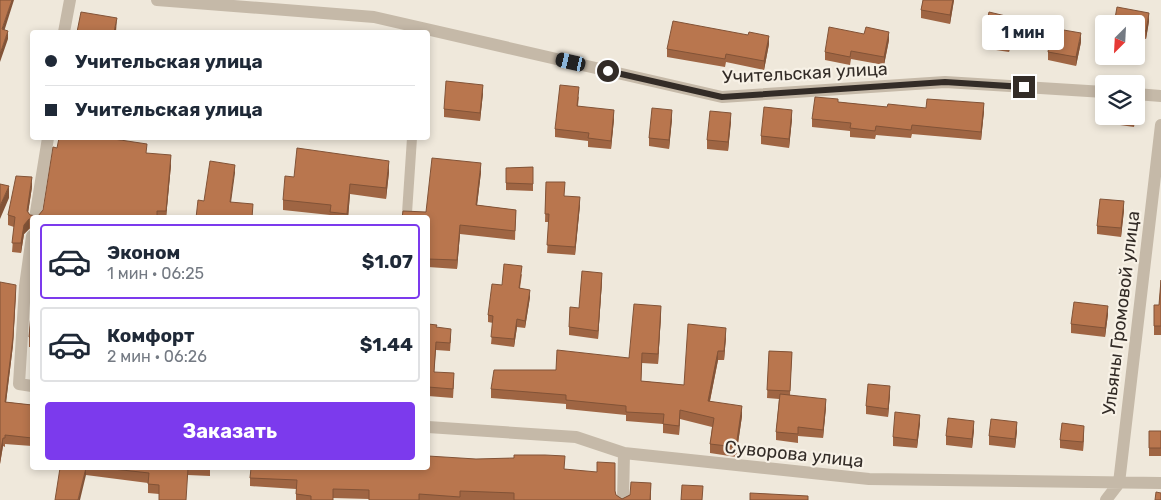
<!DOCTYPE html>
<html lang="ru">
<head>
<meta charset="utf-8">
<style>
	body { margin:0; font-family:Rubik,sans-serif; background:#f2f2f3; color:#1f2937; height:100vh; display:flex; flex-direction:column; font-size:19px; white-space:nowrap }
	* { box-sizing:border-box; margin:0 }
	p { font-size:16px; color:#747a83 }
	.icon { flex:none; width:28px; height:28px; fill:none; stroke:currentColor; stroke-width:2; stroke-linecap:round; stroke-linejoin:round }
	.map { position:relative; flex:1; overflow:hidden }
	.sheet { position:absolute; left:30px; top:215px; width:400px; height:255px; display:flex; flex-direction:column; background:#fff; border-radius:5px; box-shadow:0 2px 8px #0003 }
	.sheet>* { flex:none }
	.banner { position:absolute; left:30px; top:30px; width:400px; height:110px; border-radius:5px; box-shadow:0 2px 8px #0003; display:grid; align-content:center; height:110px; padding:0 15px; background:#fff }
	.needle { width:32px; rotate:204deg }
	.tools { position:absolute; left:1095px; top:15px; display:grid; gap:10px }
	.tools a { display:grid; place-items:center; width:50px; height:50px; border-radius:5px; background:#fff; box-shadow:0 2px 8px #0003; font-size:25px }
	.end { position:absolute; width:22px; height:22px; margin:-11px; border:6px solid #332c27; background:#fff; box-shadow:0 0 0 2px #fff }
	.from { border-radius:50% }
	.bubble { position:absolute; height:35px; border-radius:5px; background:#fff; box-shadow:0 2px 8px #0003; font-size:16px; font-weight:700; line-height:35px; text-align:center }
	.car { position:absolute; width:15px; height:30px; margin:-15px -8px; border-radius:6px; box-shadow:0 0 4px 1px #0007; background:linear-gradient(#222 24%,#8ab4d8 0 40%,#222 0 76%,#8ab4d8 0 86%,#222 0) }
	.banner b { display:flex; align-items:center; gap:18px; height:48px; font-size:19px }
	.banner b+b { border-top:1px solid #e0e1e3 }
	.banner i { width:12px; height:12px; background:#1f2937 }
	ul { padding:9px 0 0; list-style:none }
	li { display:flex; align-items:center; gap:15px; height:75px; margin:0 10px 8px; padding:0 5px; border:2px solid #e0e1e3; border-radius:5px }
	li div { flex:1 }
	li b { display:block; font-size:19px }
	li em { font-style:normal; font-weight:700 }
	li.active { border-color:#7c3aed }
	li>.icon { width:45px; height:45px; stroke-width:1.5 }
	.action { display:flex; gap:10px; margin-top:auto; padding:10px 15px }
	.action a { flex:1; height:58px; border-radius:5px; background:#7c3aed; color:#fff; font-size:20px; font-weight:700; line-height:58px; text-align:center }
	.map>svg:first-child { display:block }
</style>
</head>
<body>
<div class="map">
<svg width="1161" height="500" viewBox="0 0 1161 500">
	<rect width="100%" height="100%" fill="#efe8db"/>
	<g fill="none" stroke-linecap="round" stroke-linejoin="round">
		<path stroke="#c5b9a8" stroke-width="10" d="M 407,213 L 412,138"/>
		<path stroke="#c5b9a8" stroke-width="12" d="M 157,0 L 374,17 L 722,97 L 945,82 L 1104,92
			M 64,32 L 70,0
			M 1136,94 L 1161,96
			M 35,218 L 48,138
			M 32,236 L 25,286 L 19,384 L 32,386
			M 428,427 L 576,437 L 624,453 L 869,479 L 1161,483
			M 623,500 L 624,453
			M 1106,500 L 1119,483 L 1161,125"/>
	</g>
	<path fill="#9f6543" d="M 923,0 L 954,0 L 950,24 L 921,18 L 921,10 Z
		M 1149,21 L 1146,39 L 1136,37 L 1136,24 Z
		M 1014,26 L 1009,52 L 983,48 L 983,39 Z
		M 864,34 L 889,40 L 884,65 L 851,59 L 850,65 L 825,60 L 825,52 Z
		M 748,35 L 769,44 L 764,70 L 726,62 L 725,67 L 667,57 L 667,49 Z
		M 1081,42 L 1076,66 L 1048,60 L 1048,52 Z
		M 483,93 L 480,121 L 444,117 L 444,109 Z
		M 579,96 L 578,106 L 614,119 L 611,149 L 588,147 L 588,141 L 555,137 L 555,129 Z
		M 838,102 L 887,107 L 984,111 L 981,140 L 912,134 L 911,138 L 876,135 L 875,139 L 850,137 L 850,131 L 812,127 L 812,119 Z
		M 1113,116 L 1136,116 L 1134,127 L 1113,124 Z
		M 672,119 L 669,149 L 649,146 L 649,138 Z
		M 792,119 L 789,148 L 761,144 L 761,136 Z
		M 731,121 L 728,151 L 707,149 L 707,140 Z
		M 147,153 L 171,165 L 166,218 L 32,218 L 32,228 L 29,229 L 24,234 L 21,253 L 12,252 L 14,227 L 8,225 L 8,215 L 32,187 L 28,212 L 30,215 L 38,216 L 43,210 Z
		M 533,167 L 533,191 L 506,190 L 506,168 Z
		M 389,172 L 386,199 L 350,194 L 348,218 L 330,218 L 330,215 L 283,210 L 283,200 L 294,177 Z
		M 481,172 L 477,205 L 516,210 L 515,240 L 460,234 L 457,269 L 428,267 L 428,218 L 426,212 Z
		M 546,182 L 564,196 L 580,205 L 575,255 L 547,253 L 549,222 L 545,222 Z
		M 1124,210 L 1121,237 L 1097,234 L 1097,226 Z
		M 522,274 L 520,288 L 530,297 L 525,328 L 517,327 L 514,347 L 491,344 L 493,323 L 488,322 L 488,315 L 502,285 Z
		M 1161,280 L 1161,335 L 1154,335 L 1154,326 L 1159,305 Z
		M 602,281 L 598,339 L 569,335 L 569,327 Z
		M 0,282 L 16,293 L 13,345 L 6,402 L 32,405 L 32,446 L 5,444 L 5,447 L 3,446 L 0,464 Z
		M 32,303 L 32,347 L 29,347 L 29,337 Z
		M 1108,314 L 1105,337 L 1071,333 L 1071,324 Z
		M 661,315 L 658,364 L 642,363 L 641,381 L 684,385 L 726,337 L 724,360 L 718,360 L 710,401 L 742,416 L 736,457 L 710,453 L 710,444 L 712,427 L 680,419 L 679,435 L 663,433 L 663,424 L 626,421 L 626,415 L 566,409 L 566,404 L 491,398 L 491,389 L 556,370 L 629,358 Z
		M 428,324 L 436,327 L 451,337 L 450,351 L 436,350 L 434,372 L 454,382 L 453,398 L 428,396 Z
		M 769,351 L 792,352 L 790,395 L 826,407 L 823,438 L 798,436 L 798,443 L 776,440 L 776,432 L 779,399 L 767,398 Z
		M 890,394 L 888,417 L 866,414 L 866,406 Z
		M 920,423 L 917,448 L 893,446 L 893,437 Z
		M 974,430 L 972,448 L 946,445 L 946,436 Z
		M 1017,431 L 1015,448 L 989,445 L 989,436 Z
		M 1149,431 L 1161,431 L 1161,456 L 1149,456 Z
		M 1084,434 L 1083,451 L 1060,448 L 1060,440 Z
		M 60,468 L 210,468 L 210,476 L 188,475 L 159,494 L 148,493 L 148,483 L 86,475 Z
		M 565,469 L 615,491 L 616,495 L 622,499 L 651,483 L 651,500 L 369,500 L 369,499 L 333,498 L 333,500 L 296,500 L 296,489 L 250,486 L 250,478 Z"/>
	<path fill="#825337" d="M 12,0 L 14,0 L 2,38 L 2,29 Z
		M 953,0 L 954,0 L 950,24 L 950,15 Z
		M 1149,13 L 1149,21 L 1146,39 L 1146,31 Z
		M 117,18 L 116,32 L 114,32 Z
		M 1014,18 L 1014,26 L 1009,52 L 1009,44 Z
		M 8,31 L 8,39 L 0,62 L 0,54 Z
		M 889,32 L 889,40 L 884,65 L 884,57 Z
		M 1081,33 L 1081,42 L 1076,66 L 1076,57 Z
		M 769,36 L 769,44 L 764,70 L 764,61 Z
		M 483,85 L 483,93 L 480,121 L 480,113 Z
		M 984,103 L 984,111 L 981,140 L 981,132 Z
		M 614,110 L 614,119 L 611,149 L 611,141 Z
		M 672,110 L 672,119 L 669,149 L 669,140 Z
		M 792,110 L 792,119 L 789,148 L 789,139 Z
		M 731,113 L 731,121 L 728,151 L 728,142 Z
		M 171,155 L 171,165 L 166,218 L 166,211 Z
		M 389,161 L 389,172 L 386,199 L 386,188 Z
		M 481,163 L 481,172 L 476,214 L 476,205 Z
		M 235,165 L 235,173 L 230,210 L 230,202 Z
		M 32,177 L 32,187 L 27,220 L 27,211 Z
		M 350,184 L 350,194 L 348,218 L 347,218 Z
		M 9,186 L 9,198 L 0,219 L 0,206 Z
		M 580,197 L 580,205 L 575,255 L 575,247 Z
		M 1124,201 L 1124,210 L 1121,237 L 1121,228 Z
		M 29,219 L 29,229 L 24,234 L 21,253 L 21,243 L 24,225 Z
		M 460,225 L 460,234 L 457,269 L 457,260 Z
		M 602,273 L 602,281 L 598,339 L 598,331 Z
		M 16,285 L 13,345 L 5,411 L 5,402 Z
		M 530,290 L 530,297 L 525,328 L 525,321 Z
		M 661,306 L 661,315 L 658,364 L 658,354 Z
		M 1108,306 L 1108,314 L 1105,337 L 1105,328 Z
		M 517,319 L 517,327 L 514,347 L 514,339 Z
		M 726,328 L 726,337 L 724,360 L 724,351 Z
		M 718,351 L 718,360 L 708,410 L 708,401 Z
		M 890,386 L 890,394 L 888,417 L 888,409 Z
		M 826,399 L 826,407 L 823,438 L 823,430 Z
		M 742,406 L 742,416 L 736,457 L 736,447 Z
		M 680,410 L 680,419 L 679,435 L 679,426 Z
		M 920,415 L 920,423 L 917,448 L 917,440 Z
		M 974,421 L 974,430 L 972,448 L 972,439 Z
		M 1017,422 L 1017,431 L 1015,448 L 1015,439 Z
		M 1084,426 L 1084,434 L 1083,451 L 1083,442 Z
		M 3,438 L 3,446 L 0,464 L 0,455 Z
		M 86,468 L 86,475 L 80,500 L 78,500 Z"/>
	<path fill="#b9764e" stroke="#825337" d="M 0,0 L 12,0 L 2,29 L 8,31 L 0,54 Z
		M 923,0 L 953,0 L 950,15 L 921,10 Z
		M 1117,7 L 1149,13 L 1146,31 L 1136,29 L 1136,24 L 1114,24 Z
		M 81,12 L 117,18 L 114,32 L 77,32 Z
		M 989,12 L 1014,18 L 1009,44 L 983,39 Z
		M 673,21 L 748,35 L 749,32 L 769,36 L 764,61 L 726,54 L 725,59 L 667,49 Z
		M 829,27 L 864,34 L 866,27 L 889,32 L 884,57 L 851,51 L 850,57 L 825,52 Z
		M 1052,28 L 1081,33 L 1076,57 L 1048,52 Z
		M 446,81 L 483,85 L 480,113 L 444,109 Z
		M 560,85 L 579,87 L 577,106 L 614,110 L 611,141 L 588,138 L 589,133 L 555,129 Z
		M 815,97 L 838,99 L 838,102 L 887,107 L 888,104 L 926,108 L 927,99 L 984,103 L 981,132 L 912,125 L 911,130 L 876,126 L 875,131 L 850,128 L 851,123 L 812,119 Z
		M 764,107 L 792,110 L 789,139 L 761,136 Z
		M 652,108 L 672,110 L 669,140 L 649,138 Z
		M 710,111 L 731,113 L 728,142 L 707,140 Z
		M 1116,116 L 1135,116 L 1134,118 Z
		M 59,138 L 107,138 L 147,144 L 146,153 L 171,155 L 166,211 L 157,211 L 157,218 L 32,218 L 32,219 L 29,219 L 24,225 L 21,243 L 12,243 L 15,217 L 8,215 L 16,176 L 32,177 L 27,211 L 30,215 L 38,216 L 43,210 L 53,147 L 57,148 Z
		M 297,148 L 389,161 L 386,188 L 350,184 L 347,214 L 330,212 L 331,205 L 283,200 L 285,176 L 294,177 Z
		M 432,158 L 481,163 L 476,205 L 516,210 L 515,231 L 460,225 L 457,260 L 428,259 L 428,218 L 402,218 L 403,211 L 426,212 Z
		M 210,161 L 235,165 L 230,202 L 253,204 L 252,218 L 196,218 L 198,200 L 204,201 Z
		M 533,167 L 533,184 L 506,183 L 506,168 Z
		M 546,182 L 565,182 L 564,196 L 580,197 L 575,247 L 547,245 L 549,214 L 545,214 Z
		M 0,184 L 9,186 L 0,206 Z
		M 1100,199 L 1124,201 L 1121,228 L 1097,226 Z
		M 504,264 L 522,266 L 519,288 L 530,290 L 525,321 L 517,319 L 514,339 L 491,337 L 493,316 L 488,315 L 492,284 L 502,285 Z
		M 582,271 L 602,273 L 598,331 L 569,327 L 570,307 L 579,308 Z
		M 1161,280 L 1161,326 L 1154,326 L 1154,305 L 1159,305 Z
		M 0,282 L 16,285 L 13,337 L 5,402 L 32,405 L 32,438 L 5,435 L 5,438 L 3,438 L 0,455 Z
		M 1074,302 L 1108,306 L 1105,328 L 1071,324 Z
		M 32,303 L 32,338 L 29,337 Z
		M 634,304 L 661,306 L 658,354 L 642,353 L 641,381 L 684,385 L 688,324 L 726,328 L 724,351 L 718,351 L 708,401 L 742,406 L 736,447 L 710,444 L 714,418 L 680,410 L 679,426 L 663,424 L 664,414 L 626,412 L 626,406 L 566,400 L 566,395 L 491,389 L 494,370 L 556,370 L 557,350 L 629,358 Z
		M 428,324 L 437,325 L 436,327 L 451,329 L 450,343 L 436,342 L 434,372 L 454,373 L 453,389 L 428,387 Z
		M 769,351 L 792,352 L 790,391 L 767,390 Z
		M 868,384 L 890,386 L 888,409 L 866,406 Z
		M 780,394 L 826,399 L 823,430 L 798,427 L 798,434 L 776,432 Z
		M 895,412 L 920,415 L 917,440 L 893,437 Z
		M 948,418 L 974,421 L 972,439 L 946,436 Z
		M 991,419 L 1017,422 L 1015,439 L 989,436 Z
		M 1062,423 L 1084,426 L 1083,442 L 1060,440 Z
		M 1149,431 L 1161,431 L 1161,448 L 1149,448 Z
		M 514,455 L 545,455 L 565,456 L 564,469 L 597,472 L 597,462 L 615,463 L 615,491 L 616,495 L 622,499 L 630,495 L 631,482 L 651,483 L 650,500 L 514,500 L 514,493 L 460,491 L 460,497 L 419,494 L 419,500 L 369,500 L 369,490 L 333,489 L 333,500 L 311,500 L 311,496 L 296,494 L 297,480 L 250,478 L 251,468 L 428,468 L 428,456 L 476,459 L 514,458 Z
		M 60,468 L 86,468 L 78,500 L 55,500 Z
		M 104,468 L 188,468 L 186,500 L 159,500 L 159,485 L 148,484 L 149,473 Z
		M 682,485 L 703,486 L 702,500 L 681,500 Z
		M 1156,492 L 1161,493 L 1161,500 L 1155,500 Z
		M 750,493 L 808,496 L 808,500 L 750,500 Z"/>
	<g fill="none" stroke-linecap="round" stroke-linejoin="round">
		<path stroke="#332c27" stroke-width="6" d="M 608,71 L 722,97 L 945,82 L 1024,87"/>
	</g>
	<g text-anchor="middle" dominant-baseline="central" stroke-width="4.5" stroke-linejoin="round" paint-order="stroke">
		<g font-size="18" fill="#332c27" stroke="#f7f1e6">
			<text transform="translate(805 73) rotate(-3)">Учительская улица</text>
			<text transform="translate(1121 313) rotate(-83)">Ульяны Громовой улица</text>
			<text transform="translate(794 454) rotate(6)">Суворова улица</text>
		</g>
	</g>
</svg>
<div class="tools">
<a><svg class="needle" viewBox="-14 -14 28 28"><path d="M0-13l5 13h-10z" fill="#e53935"/><path d="M0 13l5-13h-10z" fill="#747a83"/></svg></a>
<a><svg class="icon" aria-label="layers" viewBox="0 0 24 24"><path d="M12 4l9 5-9 5-9-5zM3 14l9 5 9-5"/></svg></a>
</div>
<i class="end from" style="left:608px;top:71px"></i>
<i class="end" style="left:1024px;top:87px"></i>
<div class="bubble" style="left:982px;top:15px;width:82px">1 мин</div>
<i class="car" style="left:571px;top:62px;rotate:283deg"></i>
<div class="banner">
<b><i class="from"></i>Учительская улица</b>
<b><i></i>Учительская улица</b>
</div>
<section class="sheet">
<ul>
<li class="active"><svg class="icon" aria-label="car" viewBox="0 0 24 24"><path d="M5 17H2v-5l4-1 3-4h7l3 4 3 1v5h-3M9 17h6M6 11h13"/><circle cx="7" cy="17" r="2"/><circle cx="17" cy="17" r="2"/></svg><div><b>Эконом</b><p>1 мин · 06:25</p></div><em>$1.07</em></li>
<li><svg class="icon" aria-label="car" viewBox="0 0 24 24"><path d="M5 17H2v-5l4-1 3-4h7l3 4 3 1v5h-3M9 17h6M6 11h13"/><circle cx="7" cy="17" r="2"/><circle cx="17" cy="17" r="2"/></svg><div><b>Комфорт</b><p>2 мин · 06:26</p></div><em>$1.44</em></li>
</ul>
<div class="action"><a>Заказать</a></div>
</section>
</div>
</body>
</html>
